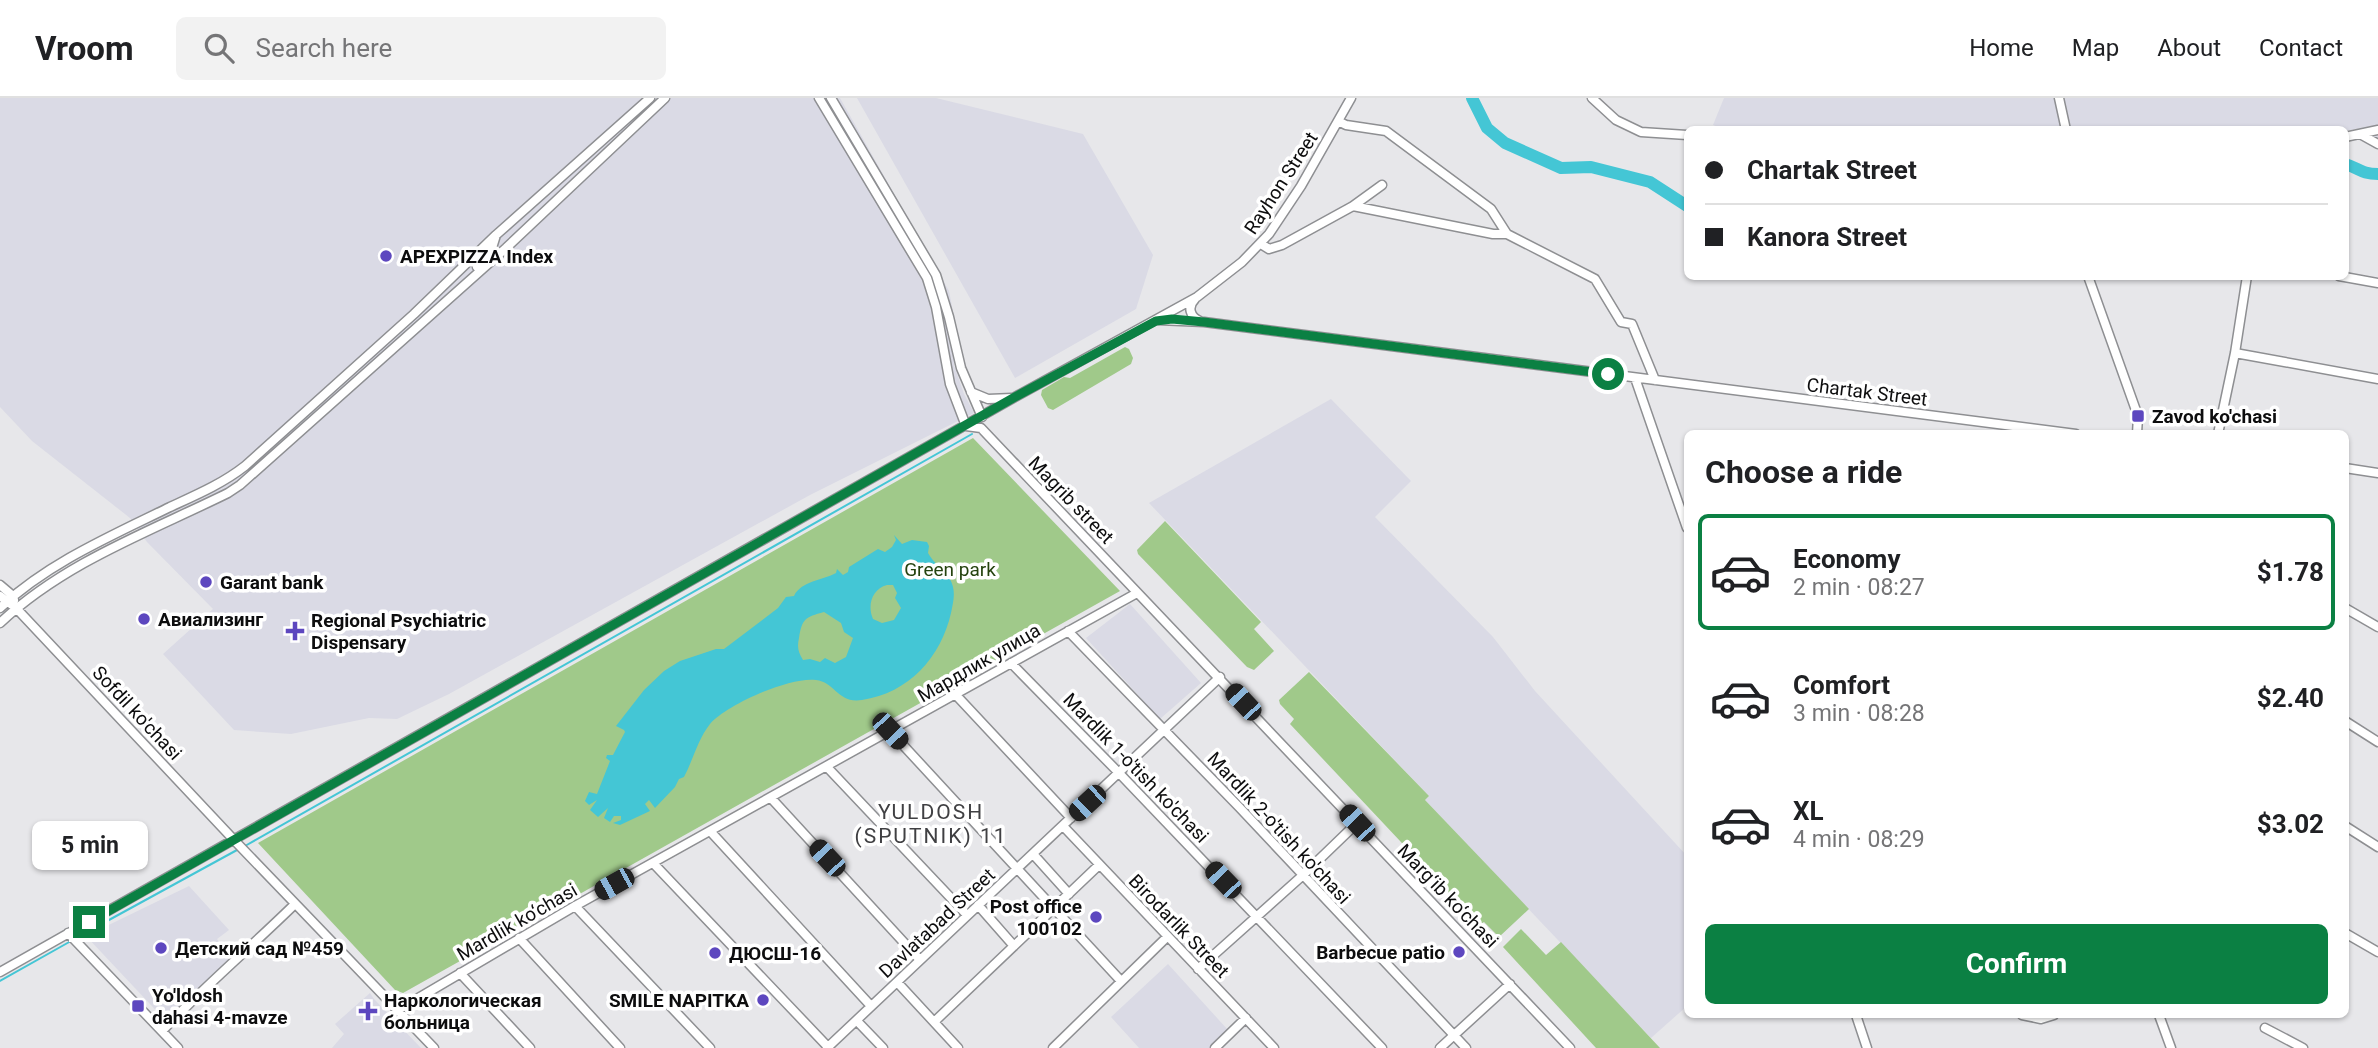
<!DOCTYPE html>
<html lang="en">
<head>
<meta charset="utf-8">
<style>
	body { margin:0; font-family:Roboto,sans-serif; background:#f2f2f2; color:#202124; height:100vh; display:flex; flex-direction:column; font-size:26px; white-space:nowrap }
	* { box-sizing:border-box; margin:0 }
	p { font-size:23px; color:#757577 }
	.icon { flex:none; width:38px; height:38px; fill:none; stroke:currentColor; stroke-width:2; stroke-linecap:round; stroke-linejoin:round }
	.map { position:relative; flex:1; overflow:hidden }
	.side { position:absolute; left:1684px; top:332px; width:665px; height:588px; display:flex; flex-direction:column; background:#fff; border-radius:10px; box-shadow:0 2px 5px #0004 }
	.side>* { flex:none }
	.banner { position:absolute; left:1684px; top:28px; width:665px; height:154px; border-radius:10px; box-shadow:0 2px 5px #0004; display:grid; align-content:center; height:154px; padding:0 21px; background:#fff }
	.end { position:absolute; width:32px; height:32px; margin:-16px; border:9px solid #0b8043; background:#fff; box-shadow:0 0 0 4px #fff }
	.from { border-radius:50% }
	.bubble { position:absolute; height:49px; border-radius:10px; background:#fff; box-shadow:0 2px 5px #0004; font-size:23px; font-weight:700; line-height:49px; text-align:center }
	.car { position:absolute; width:21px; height:42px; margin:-21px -10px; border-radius:9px; box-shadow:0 0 5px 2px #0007; background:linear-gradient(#222 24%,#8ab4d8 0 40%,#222 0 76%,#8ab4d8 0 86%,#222 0) }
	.banner b { display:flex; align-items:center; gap:24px; height:66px; font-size:26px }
	.banner b+b { border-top:2px solid #e0e0e0 }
	.banner i { width:18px; height:18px; background:#202124 }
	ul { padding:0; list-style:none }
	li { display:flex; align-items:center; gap:21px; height:116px; margin:0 14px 10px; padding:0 7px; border:4px solid transparent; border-radius:10px }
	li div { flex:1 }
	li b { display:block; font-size:26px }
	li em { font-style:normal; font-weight:700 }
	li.active { border-color:#0b8043 }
	li>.icon { width:63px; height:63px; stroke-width:1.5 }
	h2 { padding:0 21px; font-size:32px; line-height:84px }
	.action { display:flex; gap:14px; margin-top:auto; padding:14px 21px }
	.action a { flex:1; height:80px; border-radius:10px; background:#0b8043; color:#fff; font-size:28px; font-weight:700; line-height:80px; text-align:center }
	header { display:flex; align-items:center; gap:42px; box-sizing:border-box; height:98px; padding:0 35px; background:#fff; border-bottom:2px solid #e0e0e0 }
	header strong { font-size:33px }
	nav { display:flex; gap:38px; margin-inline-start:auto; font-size:24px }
	.search { width:490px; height:63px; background:#f2f2f2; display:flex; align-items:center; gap:18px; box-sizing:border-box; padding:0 24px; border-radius:10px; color:#757577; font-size:26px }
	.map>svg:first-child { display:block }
</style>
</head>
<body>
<header>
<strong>Vroom</strong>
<div class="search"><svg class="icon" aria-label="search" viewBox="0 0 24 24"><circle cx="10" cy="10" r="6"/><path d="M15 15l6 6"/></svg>Search here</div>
<nav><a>Home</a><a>Map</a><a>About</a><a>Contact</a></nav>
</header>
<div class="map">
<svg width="2378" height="950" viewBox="0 0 2378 950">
	<rect width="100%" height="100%" fill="#e7e7ea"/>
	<path fill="#dadae5" d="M 0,0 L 840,0 L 949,193 L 957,234 L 954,267 L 964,296 L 974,315 L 810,397 L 449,596 L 397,621 L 369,620 L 291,636 L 234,632 L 163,556 L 213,511 L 147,444 L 130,420 L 32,343 L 0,309 Z
		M 857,0 L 936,0 L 1083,36 L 1153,157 L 1136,211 L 1015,280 Z
		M 1724,0 L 2378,0 L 2378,44 L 2374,41 L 2371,28 L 2345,33 L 2345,32 L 1725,32 L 1713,27 Z
		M 1331,301 L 1411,383 L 1375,419 L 1493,539 L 1535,593 L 1687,758 L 1687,908 L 1651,940 L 1425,702 L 1429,698 L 1149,405 Z
		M 1130,506 L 1201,585 L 1160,621 L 1086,540 Z
		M 189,788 L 229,832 L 217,841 L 232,859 L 165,922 L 86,838 Z
		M 1168,866 L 1228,932 L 1209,950 L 1139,950 L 1111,919 Z
		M 370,895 L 374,901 L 421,950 L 332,950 L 344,936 L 335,926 Z"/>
	<path fill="#a0c98a" d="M 1125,249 L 1129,251 L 1133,260 L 1131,266 L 1053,312 L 1048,310 L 1041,297 L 1042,292 L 1064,279 L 1070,280 Z
		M 973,340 L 1120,493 L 403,895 L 395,892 L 258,745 Z
		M 1165,423 L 1261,524 L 1254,531 L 1274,553 L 1254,572 L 1247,569 L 1138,456 L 1137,452 Z
		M 1309,574 L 1429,698 L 1425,702 L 1529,811 L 1499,839 L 1484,824 L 1479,827 L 1290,626 L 1294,621 L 1280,606 L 1279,602 Z
		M 1521,831 L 1546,857 L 1561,844 L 1660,950 L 1596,950 L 1503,849 Z"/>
	<path fill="#44c6d5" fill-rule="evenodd" d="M 894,437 L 902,446 L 912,442 L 927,444 L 929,448 L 928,455 C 935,468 950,474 953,489 C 955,498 953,505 951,515 C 941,559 909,595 862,602 C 838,606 835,584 816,582 C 791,578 726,607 710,626 C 698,641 693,662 684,679 L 679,681 L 675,689 L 655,710 L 649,702 L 645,706 L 650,713 L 620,727 L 613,725 L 621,722 L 621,718 L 614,718 L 610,724 L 604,720 L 608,710 L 598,719 L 590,712 L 597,702 L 589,707 L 585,703 L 589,694 L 597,696 L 610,663 L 606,660 L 607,657 L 613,657 L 625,634 L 624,632 L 616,628 L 644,592 L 664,573 L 680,563 L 716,551 L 724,551 L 778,510 L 786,499 L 794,498 C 801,483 823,482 836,475 L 837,471 L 843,477 L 848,474 L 849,469 L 878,451 L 885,454 L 892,449 L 896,442 ZM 887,487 L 893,487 L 897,495 L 895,500 L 901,510 L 894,522 L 882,525 L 873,521 C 867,507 872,491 887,487 ZM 824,514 L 841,525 L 844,534 L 853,540 L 846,559 L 835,565 L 825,560 L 820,564 L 810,561 L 803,562 C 798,554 797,549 799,540 C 802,521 805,519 824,514 Z"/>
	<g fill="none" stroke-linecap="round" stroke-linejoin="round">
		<path stroke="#44c6d5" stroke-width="2" d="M 245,748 L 972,336
			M 76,840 L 237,752
			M 0,883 L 71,843"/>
		<path stroke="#44c6d5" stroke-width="12" d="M 1472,0 L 1487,30 L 1505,45 L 1561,70 L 1591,69 L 1650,84 L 1687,108
			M 2345,66 C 2359,70 2361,76 2378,76"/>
		<defs>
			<path id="minor" d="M 819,0 L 927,180 L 936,209 L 950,286 L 966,328 L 981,330 L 1570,950
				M 831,0 L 936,177 L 949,219 L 961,270 L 982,319
				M 1592,0 L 1616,22 L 1641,34 L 1687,37
				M 2059,0 L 2066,32
				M 1338,23 L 1346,27 L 1386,33 L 1491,111 L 1507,136
				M 2360,36 L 2378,46
				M 2345,39 L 2378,32
				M 1353,108 L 1382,87
				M 1261,146 L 1269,151 L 1282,147 L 1353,108 L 1493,136 L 1507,136 L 1595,181 L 1621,224 L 1632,226 L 1655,282
				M 477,169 L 491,153 L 496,137
				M 2088,178 L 2138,318 L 2137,336
				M 2339,178 L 2378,185
				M 1195,201 C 1187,209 1190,219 1200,223
				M 1158,222 L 1204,224 L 2076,336
				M 2235,255 L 2378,281
				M 1635,280 L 1687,430
				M 971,294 L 988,301 L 1012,300
				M 2218,336 L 2235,255 L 2247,178
				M 2345,370 L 2378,375
				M 0,487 L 13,498 L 14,502
				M 0,498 L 16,510 L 234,742 L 434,950
				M 0,510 C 48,465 111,438 170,409 C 196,397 222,386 245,368 L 414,216 L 496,137 L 650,0
				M 2345,510 L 2378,529
				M 0,525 C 65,464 149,434 228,395 L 240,387 L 506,150 L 665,0
				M 1068,533 L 1239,709 L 1466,950
				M 1011,565 L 1119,675 L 1382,950
				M 955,596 L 1071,720
				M 2345,623 L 2378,644
				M 890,633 L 1121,883
				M 827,669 L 967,817
				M 771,700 L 920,862
				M 1063,728 L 1274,950
				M 2345,728 L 2378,749
				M 710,733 L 871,908
				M 1033,756 L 1069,796
				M 653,765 L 828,949
				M 978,807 L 1014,848
				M 575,808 L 710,950
				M 68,835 L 178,950
				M 2345,835 L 2378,854
				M 519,840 L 620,950
				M 1198,871 L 1302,778 L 1357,725
				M 0,874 L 1015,299 L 1197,199 L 1242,164 L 1269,136 L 1301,88 L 1351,0
				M 460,875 L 530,950
				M 897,884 L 958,950
				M 398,912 L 575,808 L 1137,495
				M 1856,917 L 1867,950
				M 2022,917 L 2041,921 L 2054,917
				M 2159,917 L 2171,950
				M 857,923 L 883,950
				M 934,924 L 1099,767
				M 2265,930 L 2303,950
				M 162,933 C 204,889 251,849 295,806
				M 827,950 L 1220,579
				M 1053,950 L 1167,839
				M 1215,950 L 1246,920
				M 1440,950 L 1510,886"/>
		</defs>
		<use href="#minor" stroke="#8e8f92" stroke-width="11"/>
		<use href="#minor" stroke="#fff" stroke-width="8"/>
	</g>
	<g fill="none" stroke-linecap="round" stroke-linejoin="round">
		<path stroke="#0b8043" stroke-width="9" d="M 89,824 L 1015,299 L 1156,223 L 1172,221 L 1204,224 L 1608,276"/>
	</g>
	<g fill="#5d47bf" stroke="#fff" stroke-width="2.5">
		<circle cx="386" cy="158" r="7"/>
		<rect x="2131" y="311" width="14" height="14" rx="3.5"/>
		<circle cx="206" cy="484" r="7"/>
		<circle cx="144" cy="521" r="7"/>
		<path d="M291.5 522.5h7v7h7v7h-7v7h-7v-7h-7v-7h7z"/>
		<circle cx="1096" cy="819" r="7"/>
		<circle cx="161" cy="850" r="7"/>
		<circle cx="1459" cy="854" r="7"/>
		<circle cx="715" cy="855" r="7"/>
		<circle cx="763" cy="902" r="7"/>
		<rect x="131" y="901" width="14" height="14" rx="3.5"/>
		<path d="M364.5 902.5h7v7h7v7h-7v7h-7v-7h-7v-7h7z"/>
	</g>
	<g text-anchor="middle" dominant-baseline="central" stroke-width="7" stroke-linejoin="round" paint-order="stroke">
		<g font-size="19" fill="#0d0d0e" stroke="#fff">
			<text transform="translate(1281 85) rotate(-57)">Rayhon Street</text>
			<text transform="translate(1867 294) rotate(7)">Chartak Street</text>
			<text transform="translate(1071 402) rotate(46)">Magrib street</text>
			<text transform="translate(979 565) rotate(-30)">Мардлик улица</text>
			<text transform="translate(137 615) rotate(47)">Sofdil ko'chasi</text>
			<text transform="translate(1136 670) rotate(46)">Mardlik 1-o'tish ko'chasi</text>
			<text transform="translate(1279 730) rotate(47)">Mardlik 2-o'tish ko'chasi</text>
			<text transform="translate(1448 798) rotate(46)">Marg‘ib ko‘chasi</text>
			<text transform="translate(517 824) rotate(-30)">Mardlik ko‘chasi</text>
			<text transform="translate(937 825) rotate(-43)">Davlatabad Street</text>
			<text transform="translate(1179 828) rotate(46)">Birodarlik Street</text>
		</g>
		<g font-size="19" font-weight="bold" fill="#0d0d0e" stroke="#fff" text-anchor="start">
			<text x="400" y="158">APEXPIZZA Index</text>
			<text x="2152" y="318">Zavod ko'chasi</text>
			<text x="220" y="484">Garant bank</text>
			<text x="158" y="521">Авиализинг</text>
			<text x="311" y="522">Regional Psychiatric<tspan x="311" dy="22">Dispensary</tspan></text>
			<text x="1082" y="808" text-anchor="end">Post office<tspan x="1082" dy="22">100102</tspan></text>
			<text x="175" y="850">Детский сад №459</text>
			<text x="1445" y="854" text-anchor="end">Barbecue patio</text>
			<text x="729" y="855">ДЮСШ-16</text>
			<text x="152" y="897">Yo'ldosh<tspan x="152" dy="22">dahasi 4-mavze</tspan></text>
			<text x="384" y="902">Наркологическая<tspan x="384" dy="22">больница</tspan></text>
			<text x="749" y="902" text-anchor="end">SMILE NAPITKA</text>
		</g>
		<g font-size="19" fill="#25430f" stroke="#fff">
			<text x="950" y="471">Green park</text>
		</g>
		<g font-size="21" letter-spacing="2" fill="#404043" stroke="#fff">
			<text x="931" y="714">YULDOSH<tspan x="931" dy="24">(SPUTNIK) 11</tspan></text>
		</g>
	</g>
</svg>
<i class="end from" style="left:1608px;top:276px"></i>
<i class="end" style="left:89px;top:824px"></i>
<div class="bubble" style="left:32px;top:723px;width:116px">5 min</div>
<i class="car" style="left:1243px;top:604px;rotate:317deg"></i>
<i class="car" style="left:890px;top:633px;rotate:137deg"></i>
<i class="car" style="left:1087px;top:705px;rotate:227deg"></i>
<i class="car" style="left:1357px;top:725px;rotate:317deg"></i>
<i class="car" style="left:827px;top:760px;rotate:317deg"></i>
<i class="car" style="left:1223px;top:782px;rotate:316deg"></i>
<i class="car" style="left:614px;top:786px;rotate:241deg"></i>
<div class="banner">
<b><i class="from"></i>Chartak Street</b>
<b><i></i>Kanora Street</b>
</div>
<section class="side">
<h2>Choose a ride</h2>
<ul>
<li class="active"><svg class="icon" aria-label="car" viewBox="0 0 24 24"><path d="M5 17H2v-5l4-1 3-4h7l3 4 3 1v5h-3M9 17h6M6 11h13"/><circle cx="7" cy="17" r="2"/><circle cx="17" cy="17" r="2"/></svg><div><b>Economy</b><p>2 min · 08:27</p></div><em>$1.78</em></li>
<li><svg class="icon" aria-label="car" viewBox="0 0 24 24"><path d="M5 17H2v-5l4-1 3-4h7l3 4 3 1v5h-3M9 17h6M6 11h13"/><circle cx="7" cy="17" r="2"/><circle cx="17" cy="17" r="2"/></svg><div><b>Comfort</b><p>3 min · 08:28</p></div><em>$2.40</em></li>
<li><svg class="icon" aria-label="car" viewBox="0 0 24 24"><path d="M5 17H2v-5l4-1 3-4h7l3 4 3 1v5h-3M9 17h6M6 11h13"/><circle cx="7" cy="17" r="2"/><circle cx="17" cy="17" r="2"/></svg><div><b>XL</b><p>4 min · 08:29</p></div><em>$3.02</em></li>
</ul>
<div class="action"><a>Confirm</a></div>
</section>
</div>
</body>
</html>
